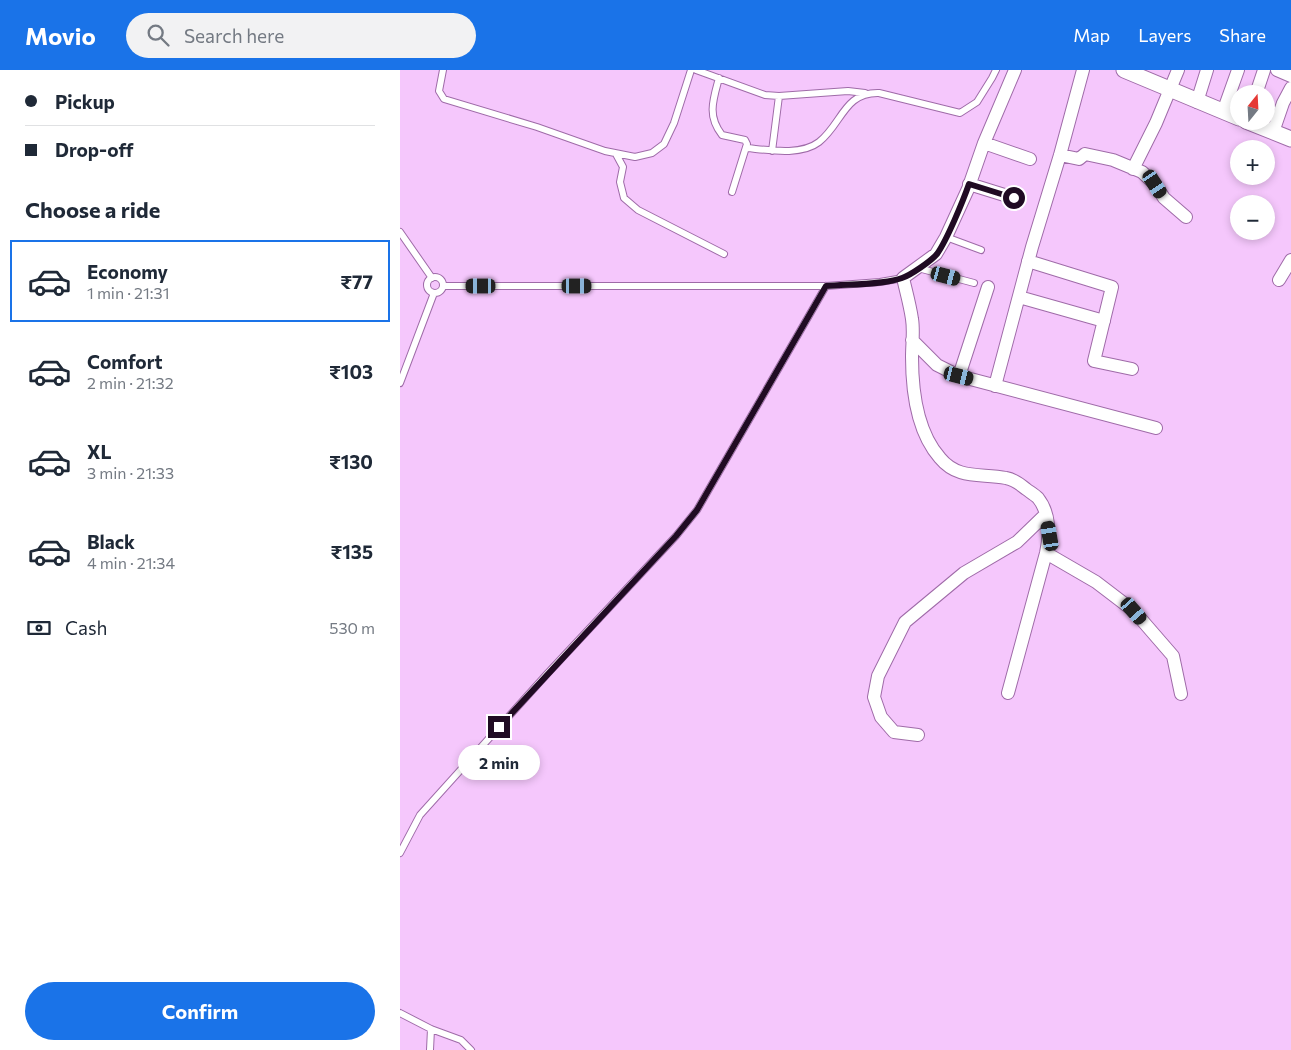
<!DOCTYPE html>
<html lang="en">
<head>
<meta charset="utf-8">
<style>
	body { margin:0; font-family:Commissioner,sans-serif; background:#f2f2f3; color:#1f2937; height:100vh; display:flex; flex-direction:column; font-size:19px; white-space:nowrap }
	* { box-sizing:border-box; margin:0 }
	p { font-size:16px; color:#747a83 }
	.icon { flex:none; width:28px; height:28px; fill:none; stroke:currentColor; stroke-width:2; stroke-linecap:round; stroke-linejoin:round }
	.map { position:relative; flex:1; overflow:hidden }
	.details { display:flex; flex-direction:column; background:#fff; width:400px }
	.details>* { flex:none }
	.banner { display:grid; align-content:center; height:110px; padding:0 25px; background:#fff }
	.needle { width:32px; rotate:18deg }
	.buttons { position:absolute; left:830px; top:15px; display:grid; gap:10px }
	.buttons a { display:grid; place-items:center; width:45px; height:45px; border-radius:50%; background:#fff; box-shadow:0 2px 8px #0003; font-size:25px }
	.end { position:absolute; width:22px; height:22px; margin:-11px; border:6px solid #200b23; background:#fff; box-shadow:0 0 0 2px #fff }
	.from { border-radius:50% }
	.bubble { position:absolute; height:35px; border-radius:18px; background:#fff; box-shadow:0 2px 8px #0003; font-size:16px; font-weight:700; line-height:35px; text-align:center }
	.car { position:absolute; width:15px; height:30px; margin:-15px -8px; border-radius:6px; box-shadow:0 0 4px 1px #0007; background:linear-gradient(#222 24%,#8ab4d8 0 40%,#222 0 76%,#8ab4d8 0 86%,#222 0) }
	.banner b { display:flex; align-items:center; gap:18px; height:48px; font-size:19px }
	.banner b+b { border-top:1px solid #e0e1e3 }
	.banner i { width:12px; height:12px; background:#1f2937 }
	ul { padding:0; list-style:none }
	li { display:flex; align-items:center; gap:15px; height:82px; margin:0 10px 8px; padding:0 15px; border:2px solid transparent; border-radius:0px }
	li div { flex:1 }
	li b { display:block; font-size:19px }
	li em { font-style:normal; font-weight:700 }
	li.active { border-color:#1a73e8 }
	li>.icon { width:45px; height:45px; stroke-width:1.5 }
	h2 { padding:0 25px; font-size:22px; line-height:60px }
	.pay { display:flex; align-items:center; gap:12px; height:55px; padding:0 25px; font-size:19px }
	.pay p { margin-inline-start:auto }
	.action { display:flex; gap:10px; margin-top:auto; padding:10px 25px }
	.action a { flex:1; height:58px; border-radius:30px; background:#1a73e8; color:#fff; font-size:20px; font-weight:700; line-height:58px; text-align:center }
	header { display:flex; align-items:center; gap:30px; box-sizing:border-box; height:70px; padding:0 25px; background:#1a73e8; color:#fff }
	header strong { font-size:24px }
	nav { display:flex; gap:28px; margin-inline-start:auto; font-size:18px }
	.search { width:350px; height:45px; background:#f2f2f3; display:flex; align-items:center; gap:12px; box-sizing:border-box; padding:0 18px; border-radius:28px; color:#747a83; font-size:19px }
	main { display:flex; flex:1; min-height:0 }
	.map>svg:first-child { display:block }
</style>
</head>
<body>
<header>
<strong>Movio</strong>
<div class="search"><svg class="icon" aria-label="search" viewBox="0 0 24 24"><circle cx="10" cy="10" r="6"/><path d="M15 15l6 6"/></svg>Search here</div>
<nav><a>Map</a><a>Layers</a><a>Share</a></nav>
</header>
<main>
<section class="details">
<div class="banner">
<b><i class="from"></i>Pickup</b>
<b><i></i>Drop-off</b>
</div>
<h2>Choose a ride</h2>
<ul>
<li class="active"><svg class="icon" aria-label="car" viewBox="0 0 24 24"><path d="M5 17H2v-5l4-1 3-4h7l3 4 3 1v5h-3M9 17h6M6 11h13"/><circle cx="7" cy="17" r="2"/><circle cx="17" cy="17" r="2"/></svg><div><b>Economy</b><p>1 min · 21:31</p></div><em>₹77</em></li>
<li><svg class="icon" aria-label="car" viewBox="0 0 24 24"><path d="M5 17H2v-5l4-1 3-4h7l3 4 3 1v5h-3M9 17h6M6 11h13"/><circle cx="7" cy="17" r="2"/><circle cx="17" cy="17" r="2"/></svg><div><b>Comfort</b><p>2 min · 21:32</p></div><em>₹103</em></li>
<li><svg class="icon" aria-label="car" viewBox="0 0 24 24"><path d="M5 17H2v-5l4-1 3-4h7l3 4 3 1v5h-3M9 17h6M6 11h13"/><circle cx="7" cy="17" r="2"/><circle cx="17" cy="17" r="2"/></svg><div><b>XL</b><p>3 min · 21:33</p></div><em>₹130</em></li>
<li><svg class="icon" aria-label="car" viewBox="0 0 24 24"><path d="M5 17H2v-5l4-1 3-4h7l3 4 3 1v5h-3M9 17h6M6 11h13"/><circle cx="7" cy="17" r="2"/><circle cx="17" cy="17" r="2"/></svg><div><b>Black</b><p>4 min · 21:34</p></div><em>₹135</em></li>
</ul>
<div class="pay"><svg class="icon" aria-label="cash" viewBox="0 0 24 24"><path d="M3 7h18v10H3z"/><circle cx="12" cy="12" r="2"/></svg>Cash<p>530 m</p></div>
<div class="action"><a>Confirm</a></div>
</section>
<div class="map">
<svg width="891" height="980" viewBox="0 0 891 980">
	<rect width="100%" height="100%" fill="#f5c7fc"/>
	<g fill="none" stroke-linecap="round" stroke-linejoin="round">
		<defs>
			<path id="service" d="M 43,0 L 39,21 L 44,29 L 137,57 L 205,81 L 235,87 L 252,83 L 264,74 L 274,53 L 291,0
				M 296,0 L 365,25 L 379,26 L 448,21 L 465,23
				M 319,8 C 313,30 307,46 322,65 L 345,70 L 347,74 L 332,122
				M 347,78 C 368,80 401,86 419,72 C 442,54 444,22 479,23 L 560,43 L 577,32 L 592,8 L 596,0
				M 372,81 L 379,26
				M 216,84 L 223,97 L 220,112 L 224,128 L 238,140 L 324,184
				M 0,162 L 32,208
				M 546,167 L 581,180
				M 518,198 L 574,213
				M27 215a8 8 0 1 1 16 0a8 8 0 1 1-16 0Z
				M 43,216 L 426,216 L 480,212 L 503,208
				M 0,313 L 34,223
				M 0,783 L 20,745 L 147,604 L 276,466 L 297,440 L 426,216
				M 0,943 L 31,959 L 61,970 L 71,980
				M 30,980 L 31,959"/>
			<path id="minor" d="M 877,0 L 891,6
				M 856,24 L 864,0
				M 797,32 L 807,0
				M 823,42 L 838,0
				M 873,62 L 883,33 L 891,18
				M 584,73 L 630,89
				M 660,85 L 679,89 L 685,84 L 713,90 L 742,102 L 755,114 L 764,128 L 786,147
				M 733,99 L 756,53 L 778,0
				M 569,114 L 614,128
				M 628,191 L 712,217 L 694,291 L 732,299
				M 879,210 L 891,190
				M 619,227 L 704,251
				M 512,270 L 537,295 L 559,306 L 756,358
				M 559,306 L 588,217
				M 595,316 L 632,177 L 660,85 L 683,0
				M 646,483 L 696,512 L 734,541 L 773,586 L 781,624
				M 608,623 L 646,483 C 650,465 650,443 638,428 C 635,425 630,422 626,419 C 620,414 613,409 606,408 C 581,403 558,410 540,388 C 517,362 512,319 512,287 C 512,274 514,261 512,249 C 510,235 506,221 503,208 L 536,184 L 546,167 L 568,119 L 584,73 L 615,0
				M 518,665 L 494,662 L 481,647 L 474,627 L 478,606 L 505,552 L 564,503 L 617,472 L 646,444"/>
			<path id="tertiary" d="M 724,0 L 839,48
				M 846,51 L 891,69"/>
		</defs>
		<use href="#service" stroke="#9f6ba8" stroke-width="8"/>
		<use href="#minor" stroke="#9f6ba8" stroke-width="14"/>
		<use href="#tertiary" stroke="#9f6ba8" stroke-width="17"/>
		<use href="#service" stroke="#fff" stroke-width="6"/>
		<use href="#minor" stroke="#fff" stroke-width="12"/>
		<use href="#tertiary" stroke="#fff" stroke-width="15"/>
	</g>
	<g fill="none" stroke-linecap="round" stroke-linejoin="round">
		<path stroke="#200b23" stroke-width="6" d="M 99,657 L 276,466 L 297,440 L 426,216 C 448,214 483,215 502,208 C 511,205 531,191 537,184 C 547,170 563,131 569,114 L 614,128"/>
	</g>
</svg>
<div class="buttons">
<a><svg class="needle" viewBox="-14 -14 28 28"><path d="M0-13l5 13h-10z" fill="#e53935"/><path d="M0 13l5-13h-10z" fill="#747a83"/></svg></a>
<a>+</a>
<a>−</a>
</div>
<i class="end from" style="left:614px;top:128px"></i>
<i class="end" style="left:99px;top:657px"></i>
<div class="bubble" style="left:58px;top:675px;width:82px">2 min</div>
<i class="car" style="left:755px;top:114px;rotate:147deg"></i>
<i class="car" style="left:546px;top:206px;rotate:105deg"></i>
<i class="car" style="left:81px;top:216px;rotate:270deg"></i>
<i class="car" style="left:177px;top:216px;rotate:90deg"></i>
<i class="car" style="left:559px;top:306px;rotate:104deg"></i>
<i class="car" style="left:650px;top:466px;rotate:350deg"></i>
<i class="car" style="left:734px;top:541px;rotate:139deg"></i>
</div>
</main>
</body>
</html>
